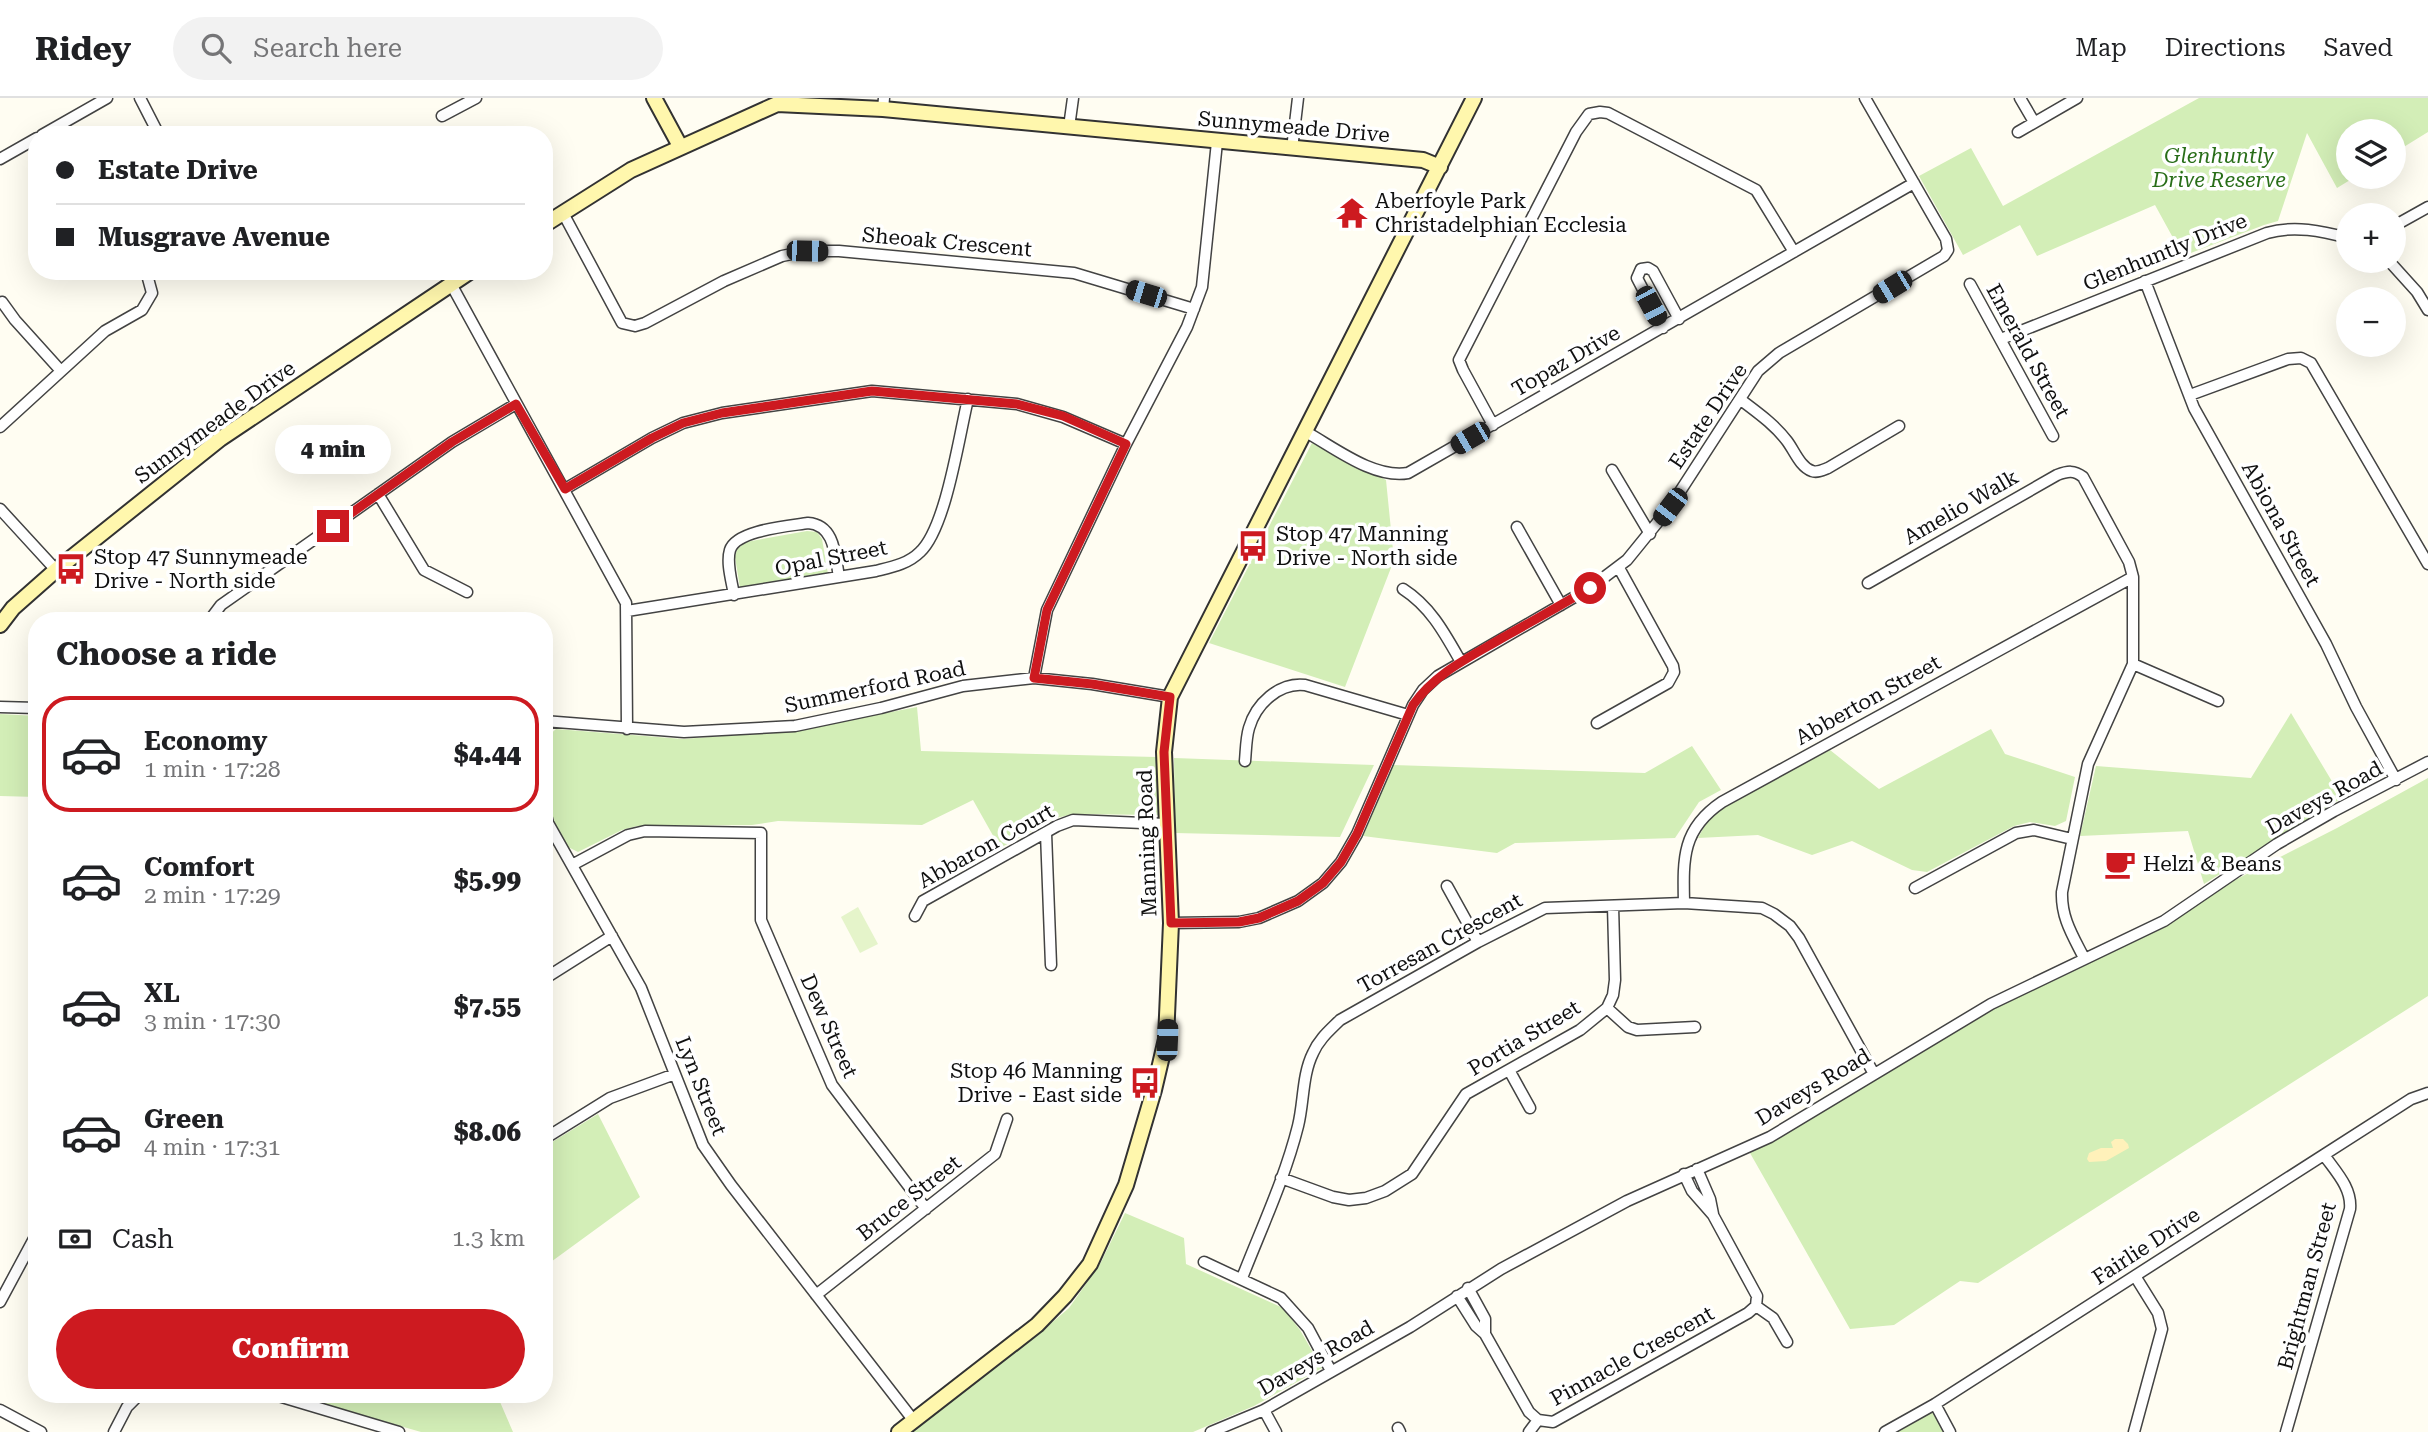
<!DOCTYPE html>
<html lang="en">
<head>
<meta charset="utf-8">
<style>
	body { margin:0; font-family:"Roboto Serif",serif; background:#f2f2f2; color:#202124; height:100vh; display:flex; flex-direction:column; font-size:26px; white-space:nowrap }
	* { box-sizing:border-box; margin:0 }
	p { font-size:23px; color:#757577 }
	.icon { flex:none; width:38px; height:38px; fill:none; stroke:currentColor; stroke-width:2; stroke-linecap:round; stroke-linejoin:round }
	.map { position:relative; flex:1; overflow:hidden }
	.panel { position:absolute; left:28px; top:514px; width:525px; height:791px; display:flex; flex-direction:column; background:#fff; border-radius:28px; box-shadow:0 7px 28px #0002 }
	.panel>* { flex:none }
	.banner { position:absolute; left:28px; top:28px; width:525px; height:154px; border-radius:28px; box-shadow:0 7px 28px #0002; display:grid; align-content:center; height:154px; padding:0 28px; background:#fff }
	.tools { position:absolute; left:2336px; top:21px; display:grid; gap:14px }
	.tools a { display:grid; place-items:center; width:70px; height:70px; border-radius:50%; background:#fff; box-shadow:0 7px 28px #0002; font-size:35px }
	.end { position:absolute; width:32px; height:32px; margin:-16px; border:9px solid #cd1a20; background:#fff; box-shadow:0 0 0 4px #fff }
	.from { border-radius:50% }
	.bubble { position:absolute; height:49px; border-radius:24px; background:#fff; box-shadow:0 7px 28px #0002; font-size:23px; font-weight:800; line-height:49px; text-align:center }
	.car { position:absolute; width:21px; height:42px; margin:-21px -10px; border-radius:9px; box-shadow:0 0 5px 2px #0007; background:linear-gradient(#222 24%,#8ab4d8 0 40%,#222 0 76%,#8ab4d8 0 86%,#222 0) }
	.banner b { display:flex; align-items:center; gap:24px; height:66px; font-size:26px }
	.banner b+b { border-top:2px solid #e0e0e0 }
	.banner i { width:18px; height:18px; background:#202124 }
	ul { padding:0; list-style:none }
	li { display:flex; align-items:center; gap:21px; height:116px; margin:0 14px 10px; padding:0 14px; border:4px solid transparent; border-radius:28px }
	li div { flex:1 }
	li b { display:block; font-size:26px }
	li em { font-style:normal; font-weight:800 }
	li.selected { border-color:#cd1a20 }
	li>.icon { width:63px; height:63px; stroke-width:1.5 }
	h2 { padding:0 28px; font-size:32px; line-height:84px }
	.pay { display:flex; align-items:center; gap:18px; height:77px; padding:0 28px; font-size:26px }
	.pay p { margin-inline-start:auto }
	.cta { display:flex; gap:14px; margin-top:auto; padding:14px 28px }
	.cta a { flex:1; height:80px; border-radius:42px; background:#cd1a20; color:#fff; font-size:28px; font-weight:800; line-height:80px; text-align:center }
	header { display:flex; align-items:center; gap:42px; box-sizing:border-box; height:98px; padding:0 35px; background:#fff; border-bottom:2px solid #e0e0e0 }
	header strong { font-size:33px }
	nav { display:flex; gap:38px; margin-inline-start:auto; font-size:24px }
	.search { width:490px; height:63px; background:#f2f2f2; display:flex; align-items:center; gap:18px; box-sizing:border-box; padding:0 24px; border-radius:38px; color:#757577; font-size:26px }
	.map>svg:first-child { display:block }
</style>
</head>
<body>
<header>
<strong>Ridey</strong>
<div class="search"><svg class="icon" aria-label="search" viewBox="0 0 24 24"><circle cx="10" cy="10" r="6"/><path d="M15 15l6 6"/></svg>Search here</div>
<nav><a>Map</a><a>Directions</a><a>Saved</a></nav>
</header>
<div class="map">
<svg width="2428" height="1334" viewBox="0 0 2428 1334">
	<rect width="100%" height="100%" fill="#fffdf2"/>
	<path fill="#d3eeb7" d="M 2199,0 L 2428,0 L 2428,34 L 2394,55 L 2394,33 L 2348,33 L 2348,79 L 2355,79 L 2337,90 L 2307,35 L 2278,123 L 2264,127 L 2183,158 L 2155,107 L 2037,158 L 2020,127 L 1963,157 L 1919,78 L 1971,50 L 2003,108 Z
		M 1312,345 L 1386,382 L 1394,462 L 1345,589 L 1209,545 Z
		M 807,433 L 817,434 L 822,441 L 828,476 L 740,490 L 735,459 L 737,451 L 746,444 Z
		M 917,609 L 921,653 L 1156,659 L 1158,717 L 1074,716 L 1056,720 L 1000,750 L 973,702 L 922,727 L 778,723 L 752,727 L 637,728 L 622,732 L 578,754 L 568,749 L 555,725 L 546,698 L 547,639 L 556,631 L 683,641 L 792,633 Z
		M 2291,615 L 2342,700 L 2204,786 L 2188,733 L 2080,738 L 2096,668 L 2251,680 Z
		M 0,616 L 37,618 L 37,699 L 0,698 Z
		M 1991,631 L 2005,656 L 2075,679 L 2066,723 L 2055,728 L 2030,724 L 2014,728 L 1927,774 L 1912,772 L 1852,743 L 1812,757 L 1758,737 L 1698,740 L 1710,718 L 1724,707 L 1830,652 L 1879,691 Z
		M 1692,648 L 1721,692 L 1699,704 L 1675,740 L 1515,745 L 1497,755 L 1363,738 L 1393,667 L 1645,675 Z
		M 1174,660 L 1374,667 L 1340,739 L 1175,735 Z
		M 2428,680 L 2428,898 L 1978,1185 L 1960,1183 L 1894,1227 L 1850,1231 L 1750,1055 L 1984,910 L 2337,730 Z
		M 598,1016 L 640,1099 L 544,1169 L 544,1049 Z
		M 1125,1115 L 1184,1140 L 1186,1166 L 1283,1210 L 1300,1232 L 1322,1270 L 1254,1308 L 1193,1334 L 911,1334 L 1042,1233 L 1069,1210 L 1100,1166 Z
		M 293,1297 L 497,1297 L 513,1334 L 421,1334 Z
		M 1935,1306 L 1950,1334 L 1885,1334 Z"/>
	<path fill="#fff1ba" d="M 2115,1041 L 2123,1041 L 2128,1046 L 2129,1050 L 2106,1063 L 2089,1064 L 2087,1061 L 2089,1055 L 2101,1050 L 2113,1050 L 2111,1044 Z"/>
	<path fill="#e5f4ca" d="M 858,809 L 878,846 L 860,855 L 841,819 Z"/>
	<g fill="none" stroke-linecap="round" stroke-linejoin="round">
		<defs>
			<path id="street" d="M 140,0 L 159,37
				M 2020,0 L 2034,24
				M 883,11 L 884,0
				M 442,18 L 476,0
				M 1069,29 L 1073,0
				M 2018,34 L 2077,0
				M 42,37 L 107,0
				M 1292,51 L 1298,0
				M 0,61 L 37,40
				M 563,115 L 622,225 L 635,228 L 645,225 L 724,183 L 782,158 L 807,153 L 839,153 L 1074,175 L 1194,211
				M 2394,128 L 2428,109
				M 2389,163 L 2417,194 L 2428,212
				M 2145,183 L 2194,310 L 2326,546 L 2356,609 L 2396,682
				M 451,186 L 626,505 L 627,631
				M 1970,186 L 2053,338
				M 2,204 L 15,222 L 61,273
				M 1663,230 L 1637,180 L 1641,171 L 1648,170 L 1653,173 L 1679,221
				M 2001,241 L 2267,135 C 2294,127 2322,133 2348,140
				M 2190,297 L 2288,261 L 2301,260 L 2311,265 L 2428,466
				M 1741,302 C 1758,315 1774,326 1787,343 C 1794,352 1800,369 1812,373 C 1817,375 1823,372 1828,370 L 1899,328
				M 1493,327 L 1463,272 L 1459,262 L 1576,34 L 1589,16 L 1600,14 L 1608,15 L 1756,92 L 1794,154
				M 0,329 L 105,233 L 142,212 L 152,195 L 146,173
				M 1306,334 C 1335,350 1374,381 1408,375 L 1914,85
				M 1612,372 L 1650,436
				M 565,391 L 652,340 L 683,325 L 722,315 L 872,293 L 1017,306 L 1063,319 L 1126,346
				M 378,396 L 424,472 L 467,494
				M 0,411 L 56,472
				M 1517,429 L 1561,507
				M 1868,485 L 2057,377 C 2068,373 2074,372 2083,379 L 2129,464 L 2133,479 L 2133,566 L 2088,666 L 2062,794 C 2061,820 2073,838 2084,860
				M 1403,491 C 1431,509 1445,536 1461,564
				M 734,497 C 732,484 726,465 730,452 C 736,432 790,428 808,425 C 835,427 835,457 839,479
				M 627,513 L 876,473 C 892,469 908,466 920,454 C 946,430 959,338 968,301
				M 209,523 L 221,507 L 452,344 L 516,306
				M 2133,566 L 2218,603
				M 1034,580 L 1047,512 L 1126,346 L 1187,229 L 1202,189 L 1217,44
				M 0,609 L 37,610
				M 544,623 L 684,634 L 795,628 L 881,610 L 963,588 L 1034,580 L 1092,586 L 1170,599
				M 1597,625 L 1668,585 L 1674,574 L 1673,568 L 1619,470
				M 544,639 L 545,623
				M 1245,663 C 1246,652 1246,640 1249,630 C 1256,606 1279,584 1305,587 L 1408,617
				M 544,709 L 548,725 L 641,890 L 703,1047 L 731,1087 L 914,1323
				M 1046,735 L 1051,867
				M 572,767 L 628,737 L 645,733 L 761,735 L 761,822 L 832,987 L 926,1111
				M 1447,788 L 1478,844
				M 1915,790 L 2016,735 L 2034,732 L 2072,741
				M 1684,805 C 1683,760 1682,731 1722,704 L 2133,479
				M 915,818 L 923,803 L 1057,728 L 1073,722 L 1166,726
				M 1171,825 L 1239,824 L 1259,820 L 1298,803 L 1323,785 L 1341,764 L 1357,736 L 1413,607 L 1423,592 L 1438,578 L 1590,490 L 1627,462 L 1670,409 L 1758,273 L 1779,255 L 1944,158 L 1948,152 L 1946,141 L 1865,0
				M 544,881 L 612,838
				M 1607,910 L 1628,929 L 1637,932 L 1695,929
				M 1509,972 L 1530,1010
				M 544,1041 L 610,1000 L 675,976
				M 1697,1071 L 1710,1101 L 1713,1116
				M 1281,1080 L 1333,1099 L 1349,1102 L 1366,1100 L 1385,1093 L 1412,1076 L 1466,996 L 1580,932 L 1607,910 L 1613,897 L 1615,882 L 1613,808
				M 1204,1164 L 1281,1200 L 1308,1230 L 1331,1273
				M 1242,1180 C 1261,1131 1285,1080 1298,1028 C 1304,1004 1302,977 1313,955 C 1319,941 1330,932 1340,922 L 1478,844 L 1545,810 L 1684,805 L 1762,810 L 1774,816 L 1790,828 L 1799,840 L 1874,976
				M 1468,1190 L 1485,1221 L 1485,1236
				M 816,1197 L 995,1056 L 1007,1021
				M 1457,1198 L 1476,1228 L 1485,1236 L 1529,1314 L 1538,1322 L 1553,1324 L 1748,1215 L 1756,1208 L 1757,1198 L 1713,1117 L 1692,1093 L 1684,1076
				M 0,1204 L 37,1135
				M 1756,1208 L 1773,1220 L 1787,1244
				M 275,1297 L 399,1334
				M 1935,1306 L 1950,1334
				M 0,1312 L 41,1334
				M 1264,1312 L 1276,1334
				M 1398,1330 L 1400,1334
				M 114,1334 L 127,1309 L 139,1297
				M 1211,1334 L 1264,1312 L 1410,1229 L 1501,1171 L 1627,1103 L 1770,1039 L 1991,906 L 2164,823 L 2277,746 L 2334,713 L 2428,664
				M 1529,1334 L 1538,1322
				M 1885,1334 L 1935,1306 L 2411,1001 L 2428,995
				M 2134,1334 L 2162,1231 L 2158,1215 L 2135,1178
				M 2286,1334 L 2350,1111 C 2352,1090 2336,1074 2324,1057"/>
			<path id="secondary" d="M 654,0 L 680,48
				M 544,127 L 631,72 L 777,6 L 883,11 L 1423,62 L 1440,69
				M 0,527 L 13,510 L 56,472 L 220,341 L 471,173
				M 899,1334 L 1037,1227 L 1065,1198 L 1090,1166 L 1126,1087 L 1154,992 L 1166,941 L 1171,825 L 1164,654 L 1170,599 L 1474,0"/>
		</defs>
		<use href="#street" stroke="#434343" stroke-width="13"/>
		<use href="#secondary" stroke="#323232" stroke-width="18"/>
		<use href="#street" stroke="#fff" stroke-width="10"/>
		<use href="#secondary" stroke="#fff7ad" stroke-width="14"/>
	</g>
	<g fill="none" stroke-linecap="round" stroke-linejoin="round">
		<path stroke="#cd1a20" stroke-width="9" d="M 333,428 L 452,344 L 516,306 L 565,391 L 652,340 L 683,325 L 722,315 L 872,293 L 1017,306 L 1063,318 L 1126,346 L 1047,512 L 1034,580 L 1092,586 L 1170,599 L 1164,654 L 1171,825 L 1239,824 L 1259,820 L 1298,803 L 1323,785 L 1341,764 L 1357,736 L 1413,607 C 1435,575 1470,559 1504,539 C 1533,523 1561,507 1590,490"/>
	</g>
	<defs>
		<symbol id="temple-bare" viewBox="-9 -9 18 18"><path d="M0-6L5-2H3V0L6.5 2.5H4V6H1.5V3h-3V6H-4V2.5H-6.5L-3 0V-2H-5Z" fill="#cd1a20" stroke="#fff" stroke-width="2.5" paint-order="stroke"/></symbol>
		<symbol id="bus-bare" viewBox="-9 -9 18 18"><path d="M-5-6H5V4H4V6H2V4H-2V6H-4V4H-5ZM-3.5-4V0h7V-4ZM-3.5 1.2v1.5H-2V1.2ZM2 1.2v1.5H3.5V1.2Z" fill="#cd1a20" stroke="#fff" stroke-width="2.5" paint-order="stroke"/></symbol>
		<symbol id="cafe-bare" viewBox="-9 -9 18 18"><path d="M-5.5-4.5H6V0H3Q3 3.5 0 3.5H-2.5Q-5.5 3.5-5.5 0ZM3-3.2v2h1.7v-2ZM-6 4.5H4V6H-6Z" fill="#cd1a20" stroke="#fff" stroke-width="2.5" paint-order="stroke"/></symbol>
	</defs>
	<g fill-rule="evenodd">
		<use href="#temple-bare" x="1330" y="93" width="44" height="44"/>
		<use href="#bus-bare" x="1231" y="426" width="44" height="44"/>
		<use href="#bus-bare" x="49" y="449" width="44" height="44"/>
		<use href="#cafe-bare" x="2098" y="744" width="44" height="44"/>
		<use href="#bus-bare" x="1123" y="963" width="44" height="44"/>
	</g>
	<g text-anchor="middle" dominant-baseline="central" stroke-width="7" stroke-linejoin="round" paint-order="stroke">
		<g font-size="21" fill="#101010" stroke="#fff">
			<text transform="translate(1294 29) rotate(5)">Sunnymeade Drive</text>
			<text transform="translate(947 144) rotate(5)">Sheoak Crescent</text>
			<text transform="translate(2165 154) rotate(-22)">Glenhuntly Drive</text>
			<text transform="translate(2028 253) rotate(61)">Emerald Street</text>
			<text transform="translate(1566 263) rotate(-30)">Topaz Drive</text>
			<text transform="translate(1708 318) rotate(-56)">Estate Drive</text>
			<text transform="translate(215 324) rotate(-36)">Sunnymeade Drive</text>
			<text transform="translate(1961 409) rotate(-30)">Amelio Walk</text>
			<text transform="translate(2281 426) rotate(61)">Abiona Street</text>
			<text transform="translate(831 460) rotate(-11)">Opal Street</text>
			<text transform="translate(875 589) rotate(-12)">Summerford Road</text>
			<text transform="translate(1868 602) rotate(-29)">Abberton Street</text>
			<text transform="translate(2324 700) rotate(-29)">Daveys Road</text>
			<text transform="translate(1147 745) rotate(-92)">Manning Road</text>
			<text transform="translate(986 748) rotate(-29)">Abbaron Court</text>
			<text transform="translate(1440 845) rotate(-29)">Torresan Crescent</text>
			<text transform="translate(829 928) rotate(66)">Dew Street</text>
			<text transform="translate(1524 940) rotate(-31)">Portia Street</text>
			<text transform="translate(701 988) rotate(68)">Lyn Street</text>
			<text transform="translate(1813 989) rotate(-31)">Daveys Road</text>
			<text transform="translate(909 1100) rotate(-38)">Bruce Street</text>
			<text transform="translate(2146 1148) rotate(-33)">Fairlie Drive</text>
			<text transform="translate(2307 1188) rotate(-75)">Brightman Street</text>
			<text transform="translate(1632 1258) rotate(-29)">Pinnacle Crescent</text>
			<text transform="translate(1316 1260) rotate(-30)">Daveys Road</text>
		</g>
		<g font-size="21" font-style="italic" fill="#296e19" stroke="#fff">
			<text x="2219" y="58">Glenhuntly<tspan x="2219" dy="24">Drive Reserve</tspan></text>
		</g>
		<g font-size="21" fill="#101010" stroke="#fff" text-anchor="start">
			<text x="1375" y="103">Aberfoyle Park<tspan x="1375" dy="24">Christadelphian Ecclesia</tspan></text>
			<text x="1276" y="436">Stop 47 Manning<tspan x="1276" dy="24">Drive - North side</tspan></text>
			<text x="94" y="459">Stop 47 Sunnymeade<tspan x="94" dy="24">Drive - North side</tspan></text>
			<text x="2143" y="766">Helzi &amp; Beans</text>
			<text x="1122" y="973" text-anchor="end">Stop 46 Manning<tspan x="1122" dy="24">Drive - East side</tspan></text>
		</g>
	</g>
</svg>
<div class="tools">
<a><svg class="icon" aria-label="layers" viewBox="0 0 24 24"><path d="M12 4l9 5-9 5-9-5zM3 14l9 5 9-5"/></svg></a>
<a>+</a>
<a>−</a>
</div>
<i class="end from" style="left:1590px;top:490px"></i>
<i class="end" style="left:333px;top:428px"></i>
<div class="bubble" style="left:275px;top:327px;width:116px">4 min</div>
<i class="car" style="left:807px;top:153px;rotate:91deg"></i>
<i class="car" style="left:1892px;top:189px;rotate:239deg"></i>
<i class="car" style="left:1146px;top:196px;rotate:287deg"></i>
<i class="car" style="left:1651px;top:208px;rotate:152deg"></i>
<i class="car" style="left:1470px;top:340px;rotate:240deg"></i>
<i class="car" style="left:1670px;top:409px;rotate:217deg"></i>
<i class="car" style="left:1167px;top:942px;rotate:2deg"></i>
<div class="banner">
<b><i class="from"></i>Estate Drive</b>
<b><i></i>Musgrave Avenue</b>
</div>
<section class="panel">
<h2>Choose a ride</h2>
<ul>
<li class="selected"><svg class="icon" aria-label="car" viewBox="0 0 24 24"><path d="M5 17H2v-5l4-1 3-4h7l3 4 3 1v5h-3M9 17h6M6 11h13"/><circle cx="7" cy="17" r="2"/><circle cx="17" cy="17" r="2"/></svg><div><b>Economy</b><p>1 min · 17:28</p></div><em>$4.44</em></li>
<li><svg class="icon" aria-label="car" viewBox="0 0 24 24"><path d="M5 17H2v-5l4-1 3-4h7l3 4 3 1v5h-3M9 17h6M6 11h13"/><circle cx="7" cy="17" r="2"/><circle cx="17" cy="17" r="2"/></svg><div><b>Comfort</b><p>2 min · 17:29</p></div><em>$5.99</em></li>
<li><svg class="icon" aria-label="car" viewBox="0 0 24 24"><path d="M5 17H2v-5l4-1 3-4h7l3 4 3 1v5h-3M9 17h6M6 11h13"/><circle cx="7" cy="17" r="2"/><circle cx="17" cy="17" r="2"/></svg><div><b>XL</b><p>3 min · 17:30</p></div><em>$7.55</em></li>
<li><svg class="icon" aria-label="car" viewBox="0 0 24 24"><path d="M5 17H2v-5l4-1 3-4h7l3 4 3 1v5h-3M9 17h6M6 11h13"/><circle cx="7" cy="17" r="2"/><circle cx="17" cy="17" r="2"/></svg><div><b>Green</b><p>4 min · 17:31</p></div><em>$8.06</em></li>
</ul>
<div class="pay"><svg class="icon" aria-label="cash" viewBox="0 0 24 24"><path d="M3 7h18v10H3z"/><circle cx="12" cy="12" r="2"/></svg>Cash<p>1.3 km</p></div>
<div class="cta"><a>Confirm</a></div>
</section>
</div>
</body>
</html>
